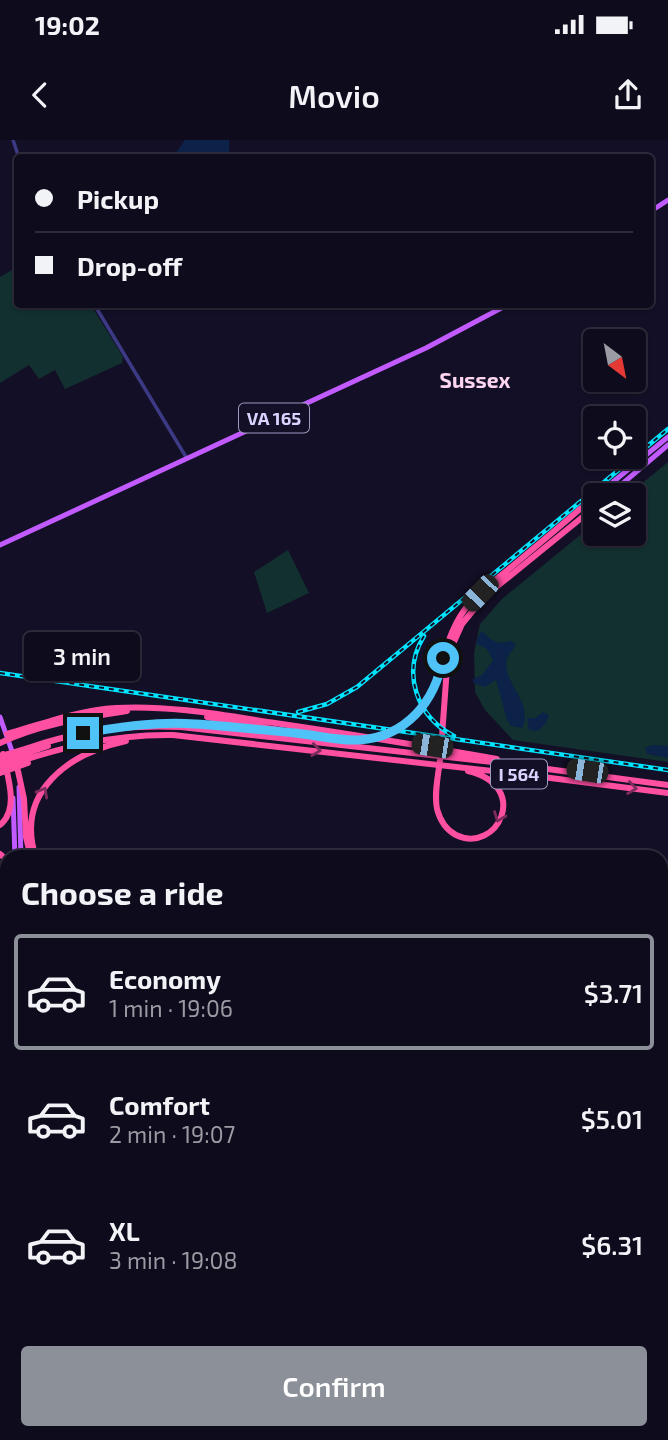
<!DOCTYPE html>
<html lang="en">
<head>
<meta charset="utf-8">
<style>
	body { margin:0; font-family:"Exo 2",sans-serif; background:#1c1929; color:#f1f3f6; height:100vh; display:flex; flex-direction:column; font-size:26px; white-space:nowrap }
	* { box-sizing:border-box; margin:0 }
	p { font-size:23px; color:#9b9ba3 }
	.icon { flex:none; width:38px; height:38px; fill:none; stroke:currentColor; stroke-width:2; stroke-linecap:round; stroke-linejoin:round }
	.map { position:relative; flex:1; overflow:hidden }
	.side { position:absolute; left:0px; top:710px; width:668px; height:590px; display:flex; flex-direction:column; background:#0e0b1c; border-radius:21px 21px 0 0; box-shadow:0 2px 5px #0004,0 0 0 2px #2e2b3b }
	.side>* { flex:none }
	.banner { position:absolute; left:14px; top:14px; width:640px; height:154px; border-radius:7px; box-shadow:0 2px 5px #0004,0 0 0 2px #2e2b3b; display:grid; align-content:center; height:154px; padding:0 21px; background:#0e0b1c }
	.needle { width:46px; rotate:148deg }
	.controls { position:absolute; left:583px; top:189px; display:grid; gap:14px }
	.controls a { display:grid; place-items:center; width:63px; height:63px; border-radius:7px; background:#0e0b1c; box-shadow:0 2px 5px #0004,0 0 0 2px #2e2b3b; font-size:35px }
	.end { position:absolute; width:32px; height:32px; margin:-16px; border:9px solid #4fc3f7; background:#111; box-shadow:0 0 0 4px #111 }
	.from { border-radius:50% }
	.bubble { position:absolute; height:49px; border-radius:7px; background:#0e0b1c; box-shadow:0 2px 5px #0004,0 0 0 2px #2e2b3b; font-size:23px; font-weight:600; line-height:49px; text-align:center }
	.car { position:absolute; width:21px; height:42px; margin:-21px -10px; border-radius:9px; box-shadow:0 0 5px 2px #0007; background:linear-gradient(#222 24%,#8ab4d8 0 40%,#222 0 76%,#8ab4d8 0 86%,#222 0) }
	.banner b { display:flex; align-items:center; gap:24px; height:66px; font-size:26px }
	.banner b+b { border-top:2px solid #2e2b3b }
	.banner i { width:18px; height:18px; background:#f1f3f6 }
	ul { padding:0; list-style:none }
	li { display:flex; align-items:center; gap:21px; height:116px; margin:0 14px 10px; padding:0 7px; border:4px solid transparent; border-radius:7px }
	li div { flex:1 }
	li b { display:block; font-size:26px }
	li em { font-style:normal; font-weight:600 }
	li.selected { border-color:#8c9099 }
	li>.icon { width:63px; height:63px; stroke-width:1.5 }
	h2 { padding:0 21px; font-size:32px; line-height:84px }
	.button { display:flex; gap:14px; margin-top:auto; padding:14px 21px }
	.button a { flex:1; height:80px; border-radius:7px; background:#8c9099; color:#fff; font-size:28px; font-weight:600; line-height:80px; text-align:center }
	.status { display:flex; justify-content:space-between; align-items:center; height:49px; padding:0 35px; background:#0e0b1c; direction:ltr }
	.status svg { height:19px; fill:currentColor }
	header { display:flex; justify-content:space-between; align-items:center; height:91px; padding:0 21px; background:#0e0b1c; font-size:32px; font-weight:600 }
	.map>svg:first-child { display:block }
</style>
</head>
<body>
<div class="status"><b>19:02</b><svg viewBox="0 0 49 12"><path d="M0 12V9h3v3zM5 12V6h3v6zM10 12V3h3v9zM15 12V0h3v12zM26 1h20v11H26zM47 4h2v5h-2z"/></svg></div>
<header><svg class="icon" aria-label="back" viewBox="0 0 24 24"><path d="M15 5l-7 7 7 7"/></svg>Movio<svg class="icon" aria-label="share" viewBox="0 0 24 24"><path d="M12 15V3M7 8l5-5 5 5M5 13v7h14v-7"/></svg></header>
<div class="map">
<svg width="668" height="1300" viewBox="0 0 668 1300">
	<rect width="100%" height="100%" fill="#130f26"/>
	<path fill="#12302f" d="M 17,127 L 18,164 L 91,165 L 123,217 L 122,223 L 65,249 L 55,230 L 39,239 L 29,225 L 0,243 L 0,137 Z
		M 668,322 L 668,622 L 513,600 L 485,570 L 475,552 L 474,513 L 480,484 L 502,459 L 595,383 L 595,394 L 634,394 L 634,355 L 628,355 Z
		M 288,410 L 309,453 L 267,473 L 254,432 Z
		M 0,774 L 7,789 L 7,1248 L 0,1250 Z
		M 668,1080 L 668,1131 L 662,1126 L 662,1087 Z
		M 662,1169 L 668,1180 L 668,1251 L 662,1251 Z
		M 33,1293 L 75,1293 L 72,1300 L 34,1300 Z
		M 556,1293 L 604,1293 L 609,1300 L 551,1300 L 557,1296 Z"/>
	<path fill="#0c2248" d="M 185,0 L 229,0 L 229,10 L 232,17 L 173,17 Z
		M 481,491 C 495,501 493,505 511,501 L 516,505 C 514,509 508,514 507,519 C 501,543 535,562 522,588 L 511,586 L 507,580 L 496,540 L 485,547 L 473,543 L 473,539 L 482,535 L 493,520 L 487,509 L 477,504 L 477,500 Z
		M 543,572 L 549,575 L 546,583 L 538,591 L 529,590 L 527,578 L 535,578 Z
		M 652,605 L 668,606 L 668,618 L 647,614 L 645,608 Z
		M 130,1293 L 145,1297 L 146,1300 L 96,1300 L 106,1295 Z
		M 179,1293 L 481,1293 L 484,1300 L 396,1300 L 398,1297 L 387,1296 L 379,1300 L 172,1300 Z"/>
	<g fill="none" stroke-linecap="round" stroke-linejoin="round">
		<path stroke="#0c2248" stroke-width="2" d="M 25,1293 L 26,1300"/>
		<path stroke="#0a7a92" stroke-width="9" d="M 662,1036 L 668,1039
			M 662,1060 L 668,1063
			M 658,1300 L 668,1294"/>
		<path stroke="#3d3a85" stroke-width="3.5" d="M 13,0 L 19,18
			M 94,164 L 186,317
			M 514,1293 L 518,1300"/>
		<path stroke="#c25bff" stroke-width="5" d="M 651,71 L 668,60
			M 597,355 L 668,297
			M 609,355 L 668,305
			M 580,369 L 595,357
			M 585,375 L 595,366
			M 0,405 L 426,208 L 509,164
			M 0,577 L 13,614
			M 19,647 L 21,718
			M 13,658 L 15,718
			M 151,1293 L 152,1300"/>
		<path stroke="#ff4fa3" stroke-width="6" d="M 207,577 L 289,592 L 345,599 L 366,599
			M 186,583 L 248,588
			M 7,594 C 42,584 79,570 116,568 C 169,565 223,575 275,583 C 350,594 423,606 497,619
			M 376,597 C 455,573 428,511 470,463 C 482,450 497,439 510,428 C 534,408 557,389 580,369
			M 0,603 C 39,584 84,578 127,571
			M 441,610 L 447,527 L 453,504 L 462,484 L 484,457 L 585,375
			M 0,616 C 21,611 41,603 62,598 C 101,588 141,585 181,587 L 510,624 L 668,645
			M 440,620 C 438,636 434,654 437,669 C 440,680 446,690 456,695 C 497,715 532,646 468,631
			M 0,622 L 48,606
			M 0,628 C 58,608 111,594 173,595 L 527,635 L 668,653
			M 18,631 L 24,659 L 26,697 L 31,718
			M 0,633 L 28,623
			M 0,685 C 20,669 7,635 3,614
			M 0,714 L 7,720
			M 36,718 C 14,651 70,613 126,601
			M 0,735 L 7,742
			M 0,750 L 7,756
			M 0,765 L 7,773
			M 162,1293 L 163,1300
			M 184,1293 L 186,1300
			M 202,1293 L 203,1300"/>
		<defs>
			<path id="rail" d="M 424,496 C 401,533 417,577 454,596
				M 0,533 L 668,630
				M 298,572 L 327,564 L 357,547 L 668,289"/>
		</defs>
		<use href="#rail" stroke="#00e5ff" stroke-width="4.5"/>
		<use href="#rail" stroke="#130f26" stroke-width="2" stroke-dasharray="5" stroke-linecap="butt"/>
	</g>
	<defs><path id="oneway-chevron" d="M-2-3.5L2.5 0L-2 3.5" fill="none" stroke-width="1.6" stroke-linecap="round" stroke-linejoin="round" transform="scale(1.75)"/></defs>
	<g stroke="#7d2c5e">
		<use href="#oneway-chevron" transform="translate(316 610) rotate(7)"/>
		<use href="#oneway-chevron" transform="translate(632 648) rotate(8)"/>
		<use href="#oneway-chevron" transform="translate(43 652) rotate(-61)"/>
		<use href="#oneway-chevron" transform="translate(499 677) rotate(111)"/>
	</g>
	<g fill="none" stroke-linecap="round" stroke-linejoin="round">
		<path stroke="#4fc3f7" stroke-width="9" d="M 83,593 C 120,587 158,581 195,584 C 228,586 262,590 295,593 C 316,595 338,601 359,600 C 406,597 435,562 443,518"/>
	</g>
	<g text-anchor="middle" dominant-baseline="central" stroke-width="7" stroke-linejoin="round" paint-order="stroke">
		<g fill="#130f26" stroke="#9e99be" stroke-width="2">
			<rect x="239" y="263.5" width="70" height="29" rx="5"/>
			<rect x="491" y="619.5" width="56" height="29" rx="5"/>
		</g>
		<g font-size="18" font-weight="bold" fill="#d9d4ff">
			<text x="274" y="278">VA 165</text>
			<text x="519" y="634">I 564</text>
		</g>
		<g font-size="21" font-weight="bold" fill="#ffd6f0" stroke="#130f26">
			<text x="475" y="239">Sussex</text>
		</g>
	</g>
</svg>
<div class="controls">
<a><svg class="needle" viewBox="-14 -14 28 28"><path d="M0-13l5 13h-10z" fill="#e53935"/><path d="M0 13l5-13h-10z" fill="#9b9ba3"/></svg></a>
<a><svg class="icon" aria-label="locate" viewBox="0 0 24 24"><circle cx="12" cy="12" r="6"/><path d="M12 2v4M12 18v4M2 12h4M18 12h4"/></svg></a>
<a><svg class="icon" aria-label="layers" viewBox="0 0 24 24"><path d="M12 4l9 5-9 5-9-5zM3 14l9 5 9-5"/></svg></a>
</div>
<i class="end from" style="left:443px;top:518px"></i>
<i class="end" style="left:83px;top:593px"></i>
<div class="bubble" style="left:24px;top:492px;width:116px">3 min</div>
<i class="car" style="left:480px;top:453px;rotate:224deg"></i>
<i class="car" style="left:432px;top:606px;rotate:279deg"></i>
<i class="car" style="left:587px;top:631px;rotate:279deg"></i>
<div class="banner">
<b><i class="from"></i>Pickup</b>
<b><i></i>Drop-off</b>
</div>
<section class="side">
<h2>Choose a ride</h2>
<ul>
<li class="selected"><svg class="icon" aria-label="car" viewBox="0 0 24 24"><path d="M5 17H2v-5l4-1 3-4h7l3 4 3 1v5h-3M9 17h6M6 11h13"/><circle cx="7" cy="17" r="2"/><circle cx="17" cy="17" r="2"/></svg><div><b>Economy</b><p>1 min · 19:06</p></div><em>$3.71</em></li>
<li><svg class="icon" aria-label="car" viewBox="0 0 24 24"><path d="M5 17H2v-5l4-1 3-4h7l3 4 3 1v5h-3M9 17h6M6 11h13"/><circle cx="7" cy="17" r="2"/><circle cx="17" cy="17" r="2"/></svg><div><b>Comfort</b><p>2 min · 19:07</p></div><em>$5.01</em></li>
<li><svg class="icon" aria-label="car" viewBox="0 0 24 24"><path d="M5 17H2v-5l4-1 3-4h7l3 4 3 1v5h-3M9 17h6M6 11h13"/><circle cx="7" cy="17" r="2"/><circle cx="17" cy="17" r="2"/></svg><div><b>XL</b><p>3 min · 19:08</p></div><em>$6.31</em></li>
</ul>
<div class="button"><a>Confirm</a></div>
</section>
</div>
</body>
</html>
